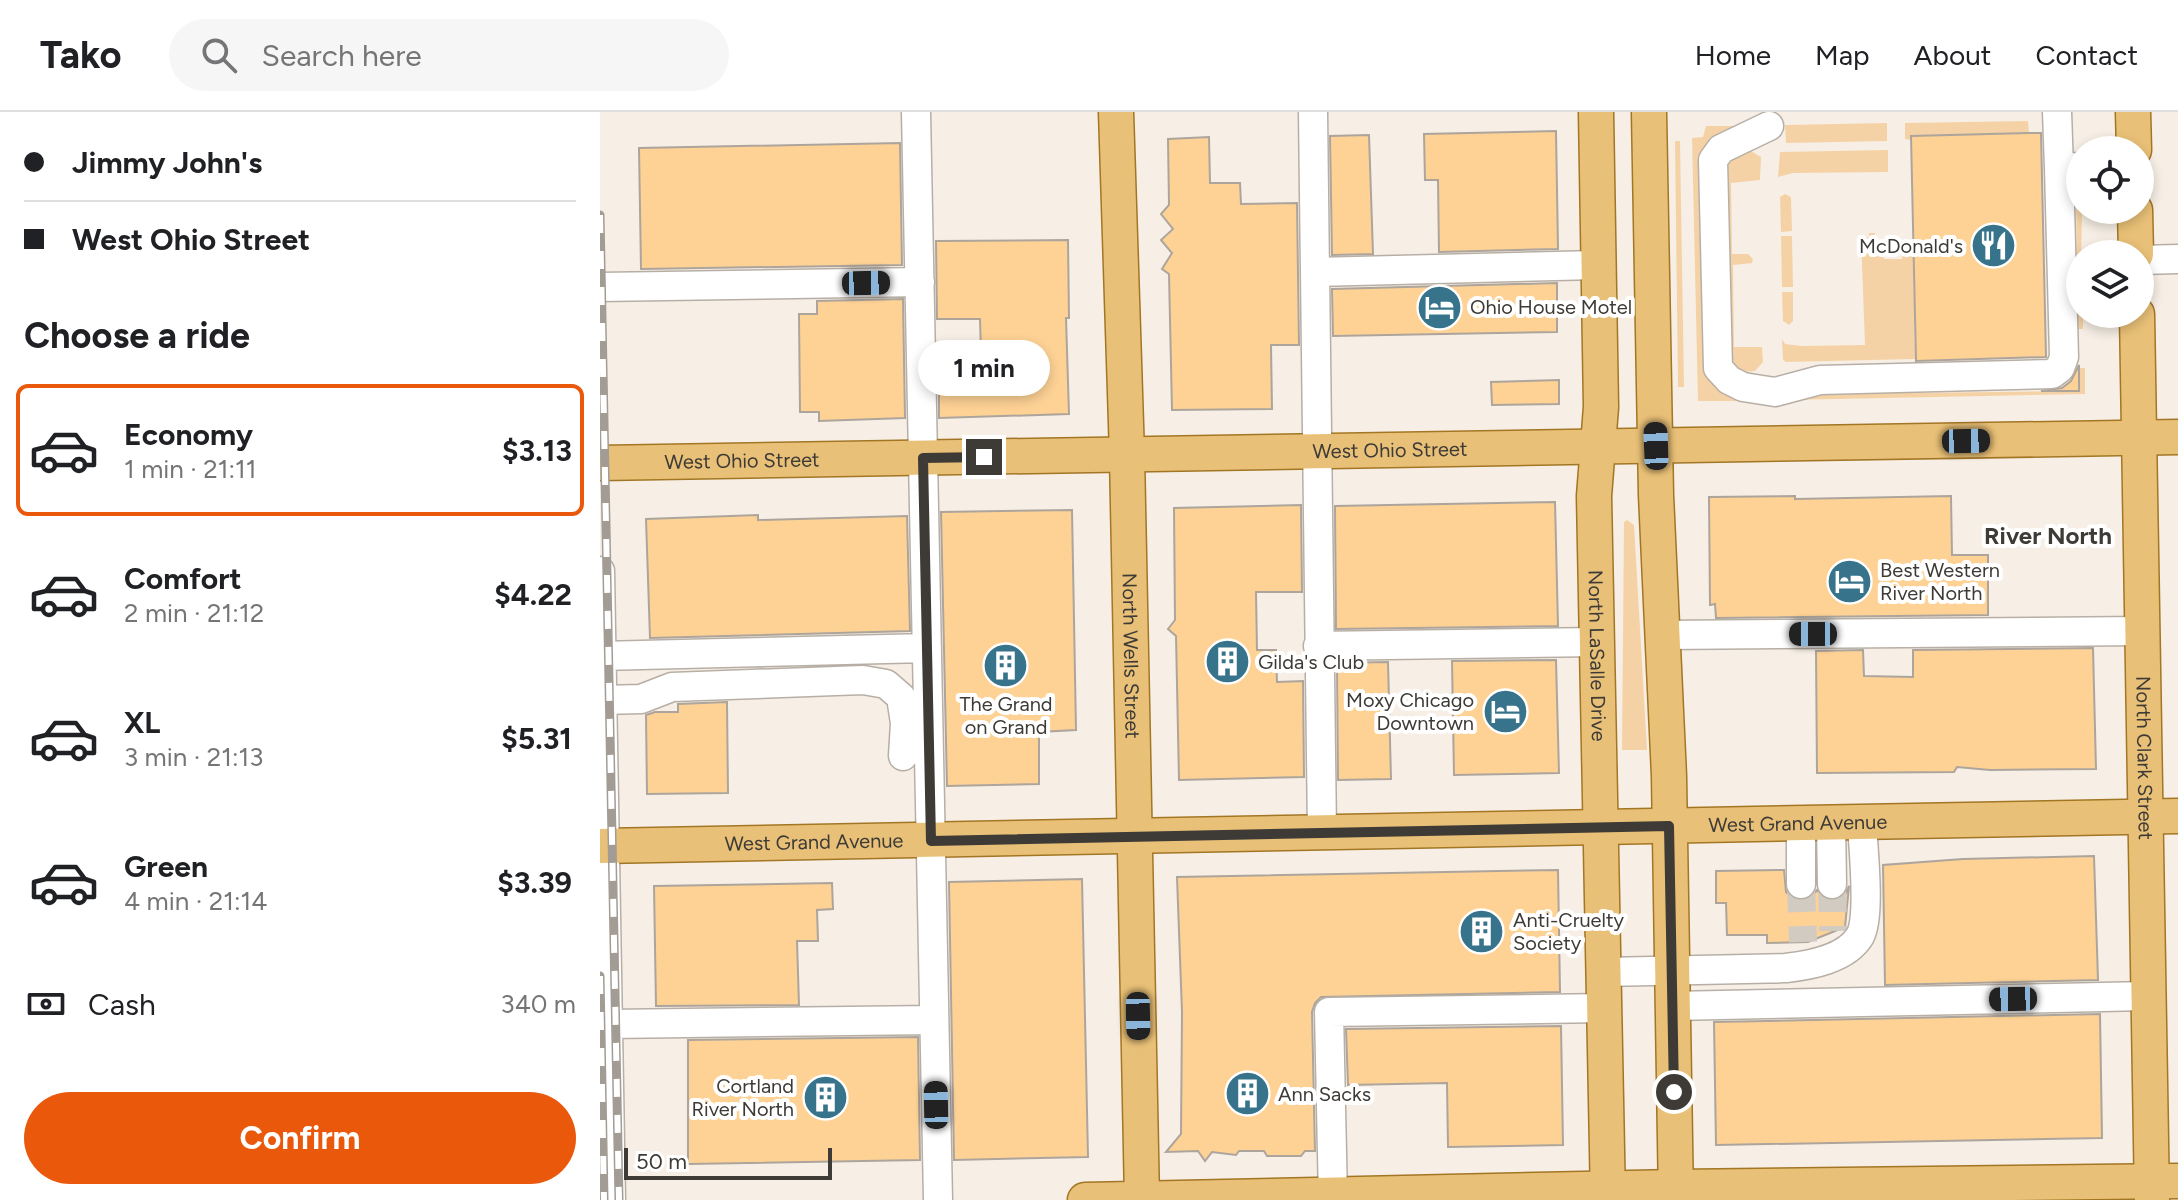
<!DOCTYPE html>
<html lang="en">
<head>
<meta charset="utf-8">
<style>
	body { margin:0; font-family:Figtree,sans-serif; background:#f6f6f6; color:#202124; height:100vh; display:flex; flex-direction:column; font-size:30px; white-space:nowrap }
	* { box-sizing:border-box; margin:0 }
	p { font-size:26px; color:#757577 }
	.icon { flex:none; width:44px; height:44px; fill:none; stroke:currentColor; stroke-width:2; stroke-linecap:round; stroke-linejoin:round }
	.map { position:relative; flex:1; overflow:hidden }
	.side { display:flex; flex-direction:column; background:#fff; width:600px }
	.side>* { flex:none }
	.banner { display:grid; align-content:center; height:176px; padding:0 24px; background:#fff }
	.fabs { position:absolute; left:1466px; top:24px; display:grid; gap:16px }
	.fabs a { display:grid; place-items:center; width:88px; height:88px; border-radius:50%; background:#fff; box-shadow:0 4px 12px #0003; font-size:40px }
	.scale { position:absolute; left:24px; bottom:20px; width:208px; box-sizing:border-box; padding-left:8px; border:4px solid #3e3b37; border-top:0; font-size:22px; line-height:28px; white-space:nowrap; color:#3e3b37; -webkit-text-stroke:6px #fff; paint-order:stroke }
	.end { position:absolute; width:36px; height:36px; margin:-18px; border:10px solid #3e3b37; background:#fff; box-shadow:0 0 0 4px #fff }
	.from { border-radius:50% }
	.bubble { position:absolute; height:56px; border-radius:28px; background:#fff; box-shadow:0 4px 12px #0003; font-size:26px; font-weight:700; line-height:56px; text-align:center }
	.car { position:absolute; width:24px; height:48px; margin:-24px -12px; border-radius:10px; box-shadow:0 0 6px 2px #0007; background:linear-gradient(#222 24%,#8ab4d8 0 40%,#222 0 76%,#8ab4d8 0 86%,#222 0) }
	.banner b { display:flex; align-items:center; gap:28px; height:76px; font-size:30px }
	.banner b+b { border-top:2px solid #e0e0e0 }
	.banner i { width:20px; height:20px; background:#202124 }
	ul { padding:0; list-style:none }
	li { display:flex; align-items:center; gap:24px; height:132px; margin:0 16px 12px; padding:0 8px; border:4px solid transparent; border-radius:12px }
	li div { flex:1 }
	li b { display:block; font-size:30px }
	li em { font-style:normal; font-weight:700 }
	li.active { border-color:#ea580c }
	li>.icon { width:72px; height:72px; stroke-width:1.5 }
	h2 { padding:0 24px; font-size:36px; line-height:96px }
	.pay { display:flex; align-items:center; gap:20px; height:88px; padding:0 24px; font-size:30px }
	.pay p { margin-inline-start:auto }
	.button { display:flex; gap:16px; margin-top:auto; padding:16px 24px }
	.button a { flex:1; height:92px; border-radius:48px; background:#ea580c; color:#fff; font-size:32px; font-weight:700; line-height:92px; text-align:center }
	header { display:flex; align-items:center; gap:48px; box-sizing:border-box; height:112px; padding:0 40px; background:#fff; border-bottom:2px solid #e0e0e0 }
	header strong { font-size:38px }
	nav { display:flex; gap:44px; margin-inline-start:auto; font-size:28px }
	.search { width:560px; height:72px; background:#f6f6f6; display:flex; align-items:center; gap:20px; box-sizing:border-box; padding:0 28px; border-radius:44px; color:#757577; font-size:30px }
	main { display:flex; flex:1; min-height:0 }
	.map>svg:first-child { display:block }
</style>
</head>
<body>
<header>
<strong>Tako</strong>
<div class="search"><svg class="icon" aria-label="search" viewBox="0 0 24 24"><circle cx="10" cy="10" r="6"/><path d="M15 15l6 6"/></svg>Search here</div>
<nav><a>Home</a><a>Map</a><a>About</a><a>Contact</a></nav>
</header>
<main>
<section class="side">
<div class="banner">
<b><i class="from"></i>Jimmy John's</b>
<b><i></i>West Ohio Street</b>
</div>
<h2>Choose a ride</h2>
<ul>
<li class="active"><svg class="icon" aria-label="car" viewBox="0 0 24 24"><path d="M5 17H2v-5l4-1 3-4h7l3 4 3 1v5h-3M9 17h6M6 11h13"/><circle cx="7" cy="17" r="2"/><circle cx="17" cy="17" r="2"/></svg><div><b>Economy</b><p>1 min · 21:11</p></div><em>$3.13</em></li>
<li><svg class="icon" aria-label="car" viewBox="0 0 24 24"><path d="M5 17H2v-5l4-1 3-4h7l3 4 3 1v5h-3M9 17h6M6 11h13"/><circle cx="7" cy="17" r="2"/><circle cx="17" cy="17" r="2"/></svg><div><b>Comfort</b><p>2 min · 21:12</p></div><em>$4.22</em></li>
<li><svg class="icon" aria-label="car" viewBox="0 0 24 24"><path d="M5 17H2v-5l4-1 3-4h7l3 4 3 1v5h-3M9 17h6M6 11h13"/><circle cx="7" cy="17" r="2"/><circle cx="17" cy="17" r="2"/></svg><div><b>XL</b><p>3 min · 21:13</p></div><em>$5.31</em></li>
<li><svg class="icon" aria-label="car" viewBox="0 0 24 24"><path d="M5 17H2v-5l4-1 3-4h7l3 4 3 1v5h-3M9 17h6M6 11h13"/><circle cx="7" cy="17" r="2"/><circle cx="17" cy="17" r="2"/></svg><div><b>Green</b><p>4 min · 21:14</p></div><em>$3.39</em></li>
</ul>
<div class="pay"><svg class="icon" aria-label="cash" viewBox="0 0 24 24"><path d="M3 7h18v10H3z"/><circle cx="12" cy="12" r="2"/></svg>Cash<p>340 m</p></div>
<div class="button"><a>Confirm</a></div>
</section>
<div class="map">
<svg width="1578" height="1088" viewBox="0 0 1578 1088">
	<rect width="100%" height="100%" fill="#f7efe5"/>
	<path fill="#f5d2a5" d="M 1428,9 L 1429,21 L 1312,24 L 1311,28 L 1305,27 L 1305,11 Z
		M 1287,11 L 1287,29 L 1186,31 L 1185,13 Z
		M 1106,14 L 1145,14 L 1118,28 L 1107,251 L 1151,289 L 1098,289 L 1092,26 L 1103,25 Z
		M 1075,29 L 1080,29 L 1084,275 L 1078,275 Z
		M 1149,38 L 1161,45 L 1160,68 L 1131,71 L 1132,142 L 1148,142 L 1153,147 L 1152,151 L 1133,153 L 1134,235 L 1162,235 L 1163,250 L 1155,259 L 1144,260 L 1129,256 L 1121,46 Z
		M 1288,38 L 1288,60 L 1193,61 L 1178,65 L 1180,40 Z
		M 1185,82 L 1191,85 L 1192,119 L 1181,120 L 1180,85 Z
		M 1476,84 L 1480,84 L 1482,98 L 1480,202 L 1483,202 L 1483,217 L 1478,217 Z
		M 1269,121 L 1275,121 L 1276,135 L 1283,135 L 1284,147 L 1302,147 L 1302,135 L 1313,135 L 1315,247 L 1186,250 L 1183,248 L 1182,227 L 1185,232 L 1201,234 L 1265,233 L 1261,125 L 1269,125 Z
		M 1181,124 L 1192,124 L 1193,175 L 1182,175 Z
		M 1182,180 L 1193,180 L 1193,209 L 1189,213 L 1183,209 Z
		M 1479,256 L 1485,256 L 1485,282 L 1187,288 L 1217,279 L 1316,274 L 1316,281 L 1479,279 Z
		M 1027,408 L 1034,413 L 1047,638 L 1022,638 L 1024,410 Z"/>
	<path fill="#fed295" stroke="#ada59c" stroke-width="2" d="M 956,19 L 958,137 L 839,140 L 838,68 L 825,68 L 824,22 Z
		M 1429,21 L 1441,21 L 1446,245 L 1316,249 L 1311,24 Z
		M 769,23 L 773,142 L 732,143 L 730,24 Z
		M 609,25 L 610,71 L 640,71 L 641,92 L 697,91 L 699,233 L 671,233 L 672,297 L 572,298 L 569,162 L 562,157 L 572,141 L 561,128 L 573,117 L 561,102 L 569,93 L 568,27 Z
		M 300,31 L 302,153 L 41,157 L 39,36 Z
		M 468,128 L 469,206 L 466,206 L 469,302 L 339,306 L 339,277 L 382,276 L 380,207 L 337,207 L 336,129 Z
		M 957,171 L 957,220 L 733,224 L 732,177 Z
		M 303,187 L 305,306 L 219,309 L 219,300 L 200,300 L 199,202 L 217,202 L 217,189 Z
		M 1479,253 L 1479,279 L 1441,279 L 1462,276 L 1471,269 Z
		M 959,268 L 959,292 L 892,293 L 891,270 Z
		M 1195,384 L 1195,387 L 1351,384 L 1352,443 L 1388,443 L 1388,503 L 1116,506 L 1115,492 L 1110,493 L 1109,385 Z
		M 955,390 L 958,514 L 736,517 L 735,394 Z
		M 701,393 L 702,480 L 656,480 L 657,538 L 676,538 L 677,570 L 703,569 L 704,665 L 579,668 L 576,524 L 568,517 L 575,508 L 574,396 Z
		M 472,398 L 476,618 L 439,620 L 439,672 L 347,674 L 341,400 Z
		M 158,403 L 158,408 L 307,404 L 310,519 L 50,526 L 46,407 Z
		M 1493,536 L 1496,657 L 1390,658 L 1357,655 L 1354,660 L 1217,661 L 1216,539 L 1263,538 L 1264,564 L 1313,565 L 1313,538 Z
		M 956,548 L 959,661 L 854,663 L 852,549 Z
		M 788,550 L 791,667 L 738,668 L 737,551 Z
		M 127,590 L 128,681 L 47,682 L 46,603 L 55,600 L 78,600 L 78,592 Z
		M 1494,744 L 1498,868 L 1285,873 L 1283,753 L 1363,747 Z
		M 958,758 L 960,880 L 721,885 L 715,891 L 712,900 L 715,1039 L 705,1039 L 701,1044 L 667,1044 L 664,1039 L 639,1039 L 636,1043 L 612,1040 L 605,1049 L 598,1039 L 566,1040 L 581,1022 L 582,900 L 577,765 Z
		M 1184,758 L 1186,780 L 1192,786 L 1200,789 L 1210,786 L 1217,778 L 1224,787 L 1240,787 L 1246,781 L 1249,774 L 1245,815 L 1208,830 L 1167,831 L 1167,823 L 1127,823 L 1126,791 L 1116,791 L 1116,759 Z
		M 482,767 L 488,1045 L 354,1048 L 349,770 Z
		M 232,771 L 233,797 L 217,798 L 218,829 L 197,829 L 199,893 L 56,894 L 54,774 Z
		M 1500,902 L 1502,1026 L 1116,1033 L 1114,910 Z
		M 961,914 L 963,1033 L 848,1035 L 847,971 L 748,973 L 746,917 Z
		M 318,925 L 320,1048 L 88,1052 L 88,928 Z"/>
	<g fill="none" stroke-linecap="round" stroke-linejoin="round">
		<path stroke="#d2cbc2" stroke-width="28" stroke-dasharray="28 14" stroke-linecap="butt" d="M 1201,772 L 1203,830
			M 1232,772 L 1233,819"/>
		<defs>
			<path id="minor" d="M 316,0 L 338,1088
				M 713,0 L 722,722
				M 1457,0 L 1459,56
				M 1169,14 L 1121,37 L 1113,48 L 1118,256 L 1129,268 L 1143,275 L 1175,280 L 1220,268 L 1452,262 L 1460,256 L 1464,245 L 1459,56 L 1480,55
				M 1540,148 L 1578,147
				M 715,160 L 997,153
				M 0,175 L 320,170
				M 0,459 L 11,1088
				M 1064,523 L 1542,519
				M 718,534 L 998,530
				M 0,544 L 327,536
				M 3,588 L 41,587 L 72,575 L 263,568 L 286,572 L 301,585 L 305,611 L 303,644
				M 1201,711 L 1201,772
				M 1231,711 L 1232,772
				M 1004,860 L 1186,856 C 1211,853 1246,847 1260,824 C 1271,804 1263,736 1262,711
				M 1073,894 L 1548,884
				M 9,912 L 334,908
				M 733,1088 L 729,900 L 1005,896"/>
			<g id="major">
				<path id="s1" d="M 516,0 L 527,343 L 542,1088"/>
				<path id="s2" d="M 996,0 L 1001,295 L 994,384 L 1008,1088"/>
				<path d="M 1049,0 L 1056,383 L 1069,664 L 1076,1088"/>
				<path d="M 1533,0 L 1534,38"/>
				<path d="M 1535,98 L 1536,142"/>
				<path id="s3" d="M 1537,202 L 1552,1088"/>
				<path id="s4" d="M 0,351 L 1578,325"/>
				<path id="s5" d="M 0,734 L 1578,704"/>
				<path d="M 485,1088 L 1076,1075 L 1578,1069"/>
			</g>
		</defs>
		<use href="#minor" stroke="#b7afa6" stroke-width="31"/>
		<use href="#major" stroke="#a37625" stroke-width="37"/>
		<use href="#minor" stroke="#fff" stroke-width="28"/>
		<use href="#major" stroke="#e9c077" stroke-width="34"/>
		<defs>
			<path id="rail" d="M 0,103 L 19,1088
				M 0,864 L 4,1088"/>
		</defs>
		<use href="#rail" stroke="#a29c95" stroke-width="9"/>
		<use href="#rail" stroke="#fff" stroke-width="6" stroke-dasharray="18" stroke-linecap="butt"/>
	</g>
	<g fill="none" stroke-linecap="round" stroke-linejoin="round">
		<path stroke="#3e3b37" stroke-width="10" d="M 384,345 L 323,346 L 331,729 L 1069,714 L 1074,980"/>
	</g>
	<defs>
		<symbol id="restaurant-disc" viewBox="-11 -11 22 22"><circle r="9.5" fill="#37748b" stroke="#fff"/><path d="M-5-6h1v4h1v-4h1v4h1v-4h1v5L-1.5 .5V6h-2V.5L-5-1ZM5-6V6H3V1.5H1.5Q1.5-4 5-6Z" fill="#fff"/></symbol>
		<symbol id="hotel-disc" viewBox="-11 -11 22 22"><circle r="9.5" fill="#37748b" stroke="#fff"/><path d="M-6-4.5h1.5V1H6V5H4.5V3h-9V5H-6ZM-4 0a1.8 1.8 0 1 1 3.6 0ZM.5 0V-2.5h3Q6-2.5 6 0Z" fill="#fff"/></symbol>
		<symbol id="building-disc" viewBox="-11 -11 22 22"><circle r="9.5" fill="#37748b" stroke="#fff"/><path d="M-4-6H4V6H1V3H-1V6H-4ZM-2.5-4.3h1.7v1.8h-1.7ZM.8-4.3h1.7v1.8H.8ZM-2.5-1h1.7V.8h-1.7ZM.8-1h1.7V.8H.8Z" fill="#fff"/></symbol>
	</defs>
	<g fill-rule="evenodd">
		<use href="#restaurant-disc" x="1368" y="108" width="51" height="51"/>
		<use href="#hotel-disc" x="814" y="170" width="51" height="51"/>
		<use href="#hotel-disc" x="1224" y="444" width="51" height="51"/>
		<use href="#building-disc" x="602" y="524" width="51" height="51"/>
		<use href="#building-disc" x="380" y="528" width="51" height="51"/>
		<use href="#hotel-disc" x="880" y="574" width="51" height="51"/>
		<use href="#building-disc" x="856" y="794" width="51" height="51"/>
		<use href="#building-disc" x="622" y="956" width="51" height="51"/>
		<use href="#building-disc" x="200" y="960" width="51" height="51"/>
	</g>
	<g text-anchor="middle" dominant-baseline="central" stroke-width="8" stroke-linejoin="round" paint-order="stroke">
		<g font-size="20" fill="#3e3b37" stroke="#fff" text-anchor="start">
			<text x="1363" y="134" text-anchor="end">McDonald's</text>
			<text x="870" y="195">Ohio House Motel</text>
			<text x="1280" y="458">Best Western<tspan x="1280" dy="23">River North</tspan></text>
			<text x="658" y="550">Gilda's Club</text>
			<text x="874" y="588" text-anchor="end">Moxy Chicago<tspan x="874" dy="23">Downtown</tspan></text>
			<text x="406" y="592" text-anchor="middle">The Grand<tspan x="406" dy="23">on Grand</tspan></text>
			<text x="913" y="808">Anti-Cruelty<tspan x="913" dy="23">Society</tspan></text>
			<text x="194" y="974" text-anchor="end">Cortland<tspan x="194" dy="23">River North</tspan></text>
			<text x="678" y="982">Ann Sacks</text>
		</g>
		<g font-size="20" fill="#3e3b37" stroke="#fff">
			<text stroke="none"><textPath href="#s4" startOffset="790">West Ohio Street</textPath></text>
			<text stroke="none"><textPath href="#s4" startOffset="142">West Ohio Street</textPath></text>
			<text stroke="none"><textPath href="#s1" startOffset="544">North Wells Street</textPath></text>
			<text stroke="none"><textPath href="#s2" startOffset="544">North LaSalle Drive</textPath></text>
			<text stroke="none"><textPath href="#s3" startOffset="444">North Clark Street</textPath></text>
			<text stroke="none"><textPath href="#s5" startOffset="1198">West Grand Avenue</textPath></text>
			<text stroke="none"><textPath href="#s5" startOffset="214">West Grand Avenue</textPath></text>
		</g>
		<g font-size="24" font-weight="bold" fill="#3e3b37" stroke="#fff">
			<text x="1448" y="423">River North</text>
		</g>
	</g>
</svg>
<div class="fabs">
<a><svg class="icon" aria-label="locate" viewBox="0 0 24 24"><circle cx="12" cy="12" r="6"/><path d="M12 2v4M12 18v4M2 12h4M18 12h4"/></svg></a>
<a><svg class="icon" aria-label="layers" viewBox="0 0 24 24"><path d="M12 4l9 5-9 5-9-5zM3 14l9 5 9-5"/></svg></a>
</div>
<div class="scale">50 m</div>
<i class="end from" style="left:1074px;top:980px"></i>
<i class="end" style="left:384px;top:345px"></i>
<div class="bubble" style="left:318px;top:228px;width:132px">1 min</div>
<i class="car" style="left:266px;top:171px;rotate:89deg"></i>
<i class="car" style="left:1366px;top:329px;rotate:89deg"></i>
<i class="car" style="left:1056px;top:334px;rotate:358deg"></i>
<i class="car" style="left:1213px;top:522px;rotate:270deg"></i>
<i class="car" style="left:1413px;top:887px;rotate:269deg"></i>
<i class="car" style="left:538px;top:904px;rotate:179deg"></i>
<i class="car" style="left:336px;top:993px;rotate:359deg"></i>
</div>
</main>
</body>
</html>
